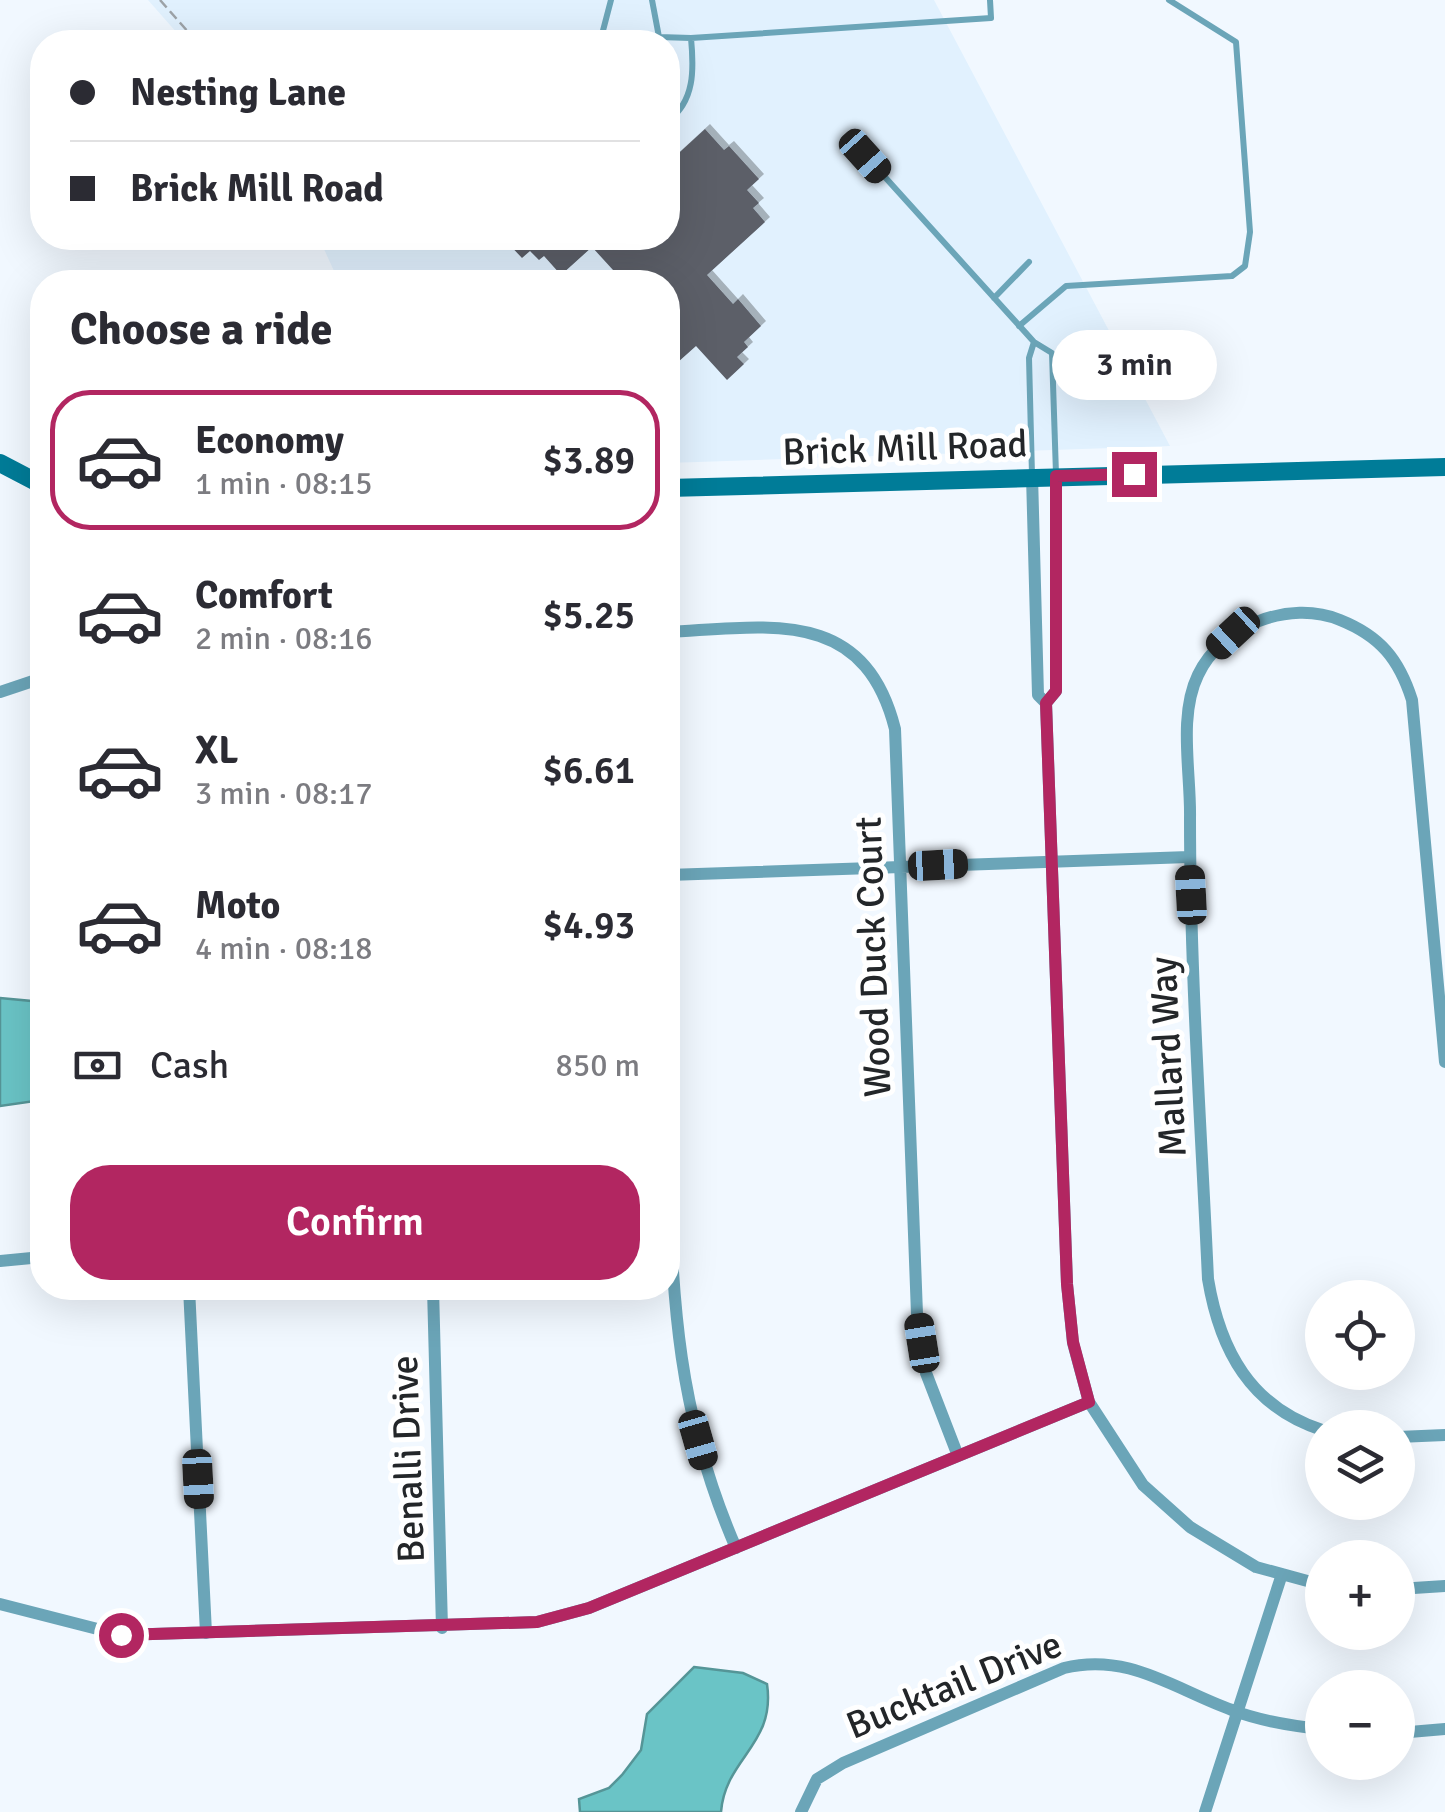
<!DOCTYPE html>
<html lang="en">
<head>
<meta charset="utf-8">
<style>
	body { margin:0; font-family:Signika,sans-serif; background:#f2f2f3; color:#2b2b33; height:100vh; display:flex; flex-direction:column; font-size:38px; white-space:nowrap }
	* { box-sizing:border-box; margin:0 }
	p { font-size:32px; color:#7c7c81 }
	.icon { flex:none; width:55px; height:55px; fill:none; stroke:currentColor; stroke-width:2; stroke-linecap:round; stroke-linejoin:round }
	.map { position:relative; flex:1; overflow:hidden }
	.side { position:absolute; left:30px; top:270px; width:650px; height:1030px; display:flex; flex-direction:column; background:#fff; border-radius:40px; box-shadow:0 10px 40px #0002 }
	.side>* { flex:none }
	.hud { position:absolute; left:30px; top:30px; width:650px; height:220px; border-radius:40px; box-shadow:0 10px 40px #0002; display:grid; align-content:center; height:220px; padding:0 40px; background:#fff }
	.tools { position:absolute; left:1305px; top:1280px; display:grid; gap:20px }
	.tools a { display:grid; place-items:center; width:110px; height:110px; border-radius:50%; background:#fff; box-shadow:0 10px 40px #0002; font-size:50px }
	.end { position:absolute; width:45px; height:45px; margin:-22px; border:12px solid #b22661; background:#fff; box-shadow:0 0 0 5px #fff }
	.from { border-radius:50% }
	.bubble { position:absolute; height:70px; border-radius:35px; background:#fff; box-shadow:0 10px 40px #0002; font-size:32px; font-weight:600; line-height:70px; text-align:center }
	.car { position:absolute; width:30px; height:60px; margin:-30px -15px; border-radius:12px; box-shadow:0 0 8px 2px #0007; background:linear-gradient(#222 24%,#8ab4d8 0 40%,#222 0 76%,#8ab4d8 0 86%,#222 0) }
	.hud b { display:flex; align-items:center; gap:35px; height:95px; font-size:38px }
	.hud b+b { border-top:2px solid #e1e1e2 }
	.hud i { width:25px; height:25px; background:#2b2b33 }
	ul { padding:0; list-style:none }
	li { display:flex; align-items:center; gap:30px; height:140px; margin:0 20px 15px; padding:0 20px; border:5px solid transparent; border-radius:40px }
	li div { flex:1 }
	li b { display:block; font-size:38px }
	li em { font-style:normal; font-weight:600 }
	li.selected { border-color:#b22661 }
	li>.icon { width:90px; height:90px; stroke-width:1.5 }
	h2 { padding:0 40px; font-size:45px; line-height:120px }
	.pay { display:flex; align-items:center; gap:25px; height:110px; padding:0 40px; font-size:38px }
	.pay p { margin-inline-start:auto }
	.cta { display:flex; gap:20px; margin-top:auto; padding:20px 40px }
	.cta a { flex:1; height:115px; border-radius:40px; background:#b22661; color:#fff; font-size:40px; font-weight:600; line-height:115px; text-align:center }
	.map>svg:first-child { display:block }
</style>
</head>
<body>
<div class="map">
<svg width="1445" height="1812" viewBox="0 0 1445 1812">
	<defs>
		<filter id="shadow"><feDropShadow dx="5" dy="-5" stdDeviation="0" flood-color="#0004"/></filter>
	</defs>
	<rect width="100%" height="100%" fill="#f1f8ff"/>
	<path fill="#e1f1fe" d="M 148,0 L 934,0 L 1170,446 L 668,463 L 668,282 L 339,282 L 319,238 L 668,238 L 668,42 L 185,42 Z"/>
	<path fill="#6ac4c6" stroke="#559597" stroke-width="2.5" d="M 0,998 L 42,1002 L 42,1100 L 0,1106 Z
		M 694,1667 L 743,1673 L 767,1684 C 776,1745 725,1758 721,1812 L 580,1812 L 579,1799 L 609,1788 L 622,1775 L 641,1750 L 647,1714 Z"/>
	<path fill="#5b5f68" filter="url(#shadow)" d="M 705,129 L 724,150 L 729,146 L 759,179 L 747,190 L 759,203 L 753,208 L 765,222 L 707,275 L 733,304 L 738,299 L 761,326 L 744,342 L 748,347 L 737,357 L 744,364 L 727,380 L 696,346 L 668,371 L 668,282 L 624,282 L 592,247 L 561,275 L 544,256 L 539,260 L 530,251 L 522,258 L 503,238 L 668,238 L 668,163 Z"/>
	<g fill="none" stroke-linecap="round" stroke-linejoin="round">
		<path stroke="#9da3a8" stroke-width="2.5" stroke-dasharray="10 5" stroke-linecap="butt" d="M 160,0 L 197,42"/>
		<path stroke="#6ba5b8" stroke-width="6" d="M 652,0 L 659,37 L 691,38 L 991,18 L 990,0
			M 600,42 L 611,0
			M 668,121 C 695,101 694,69 691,38
			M 865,155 L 1034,342 L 1052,353 L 1056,474
			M 102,274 L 105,282
			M 994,298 L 1029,262
			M 1019,326 L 1066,286 L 1232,276 L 1245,266 L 1250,232 L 1236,42 L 1169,0
			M 1032,475 L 1029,358 L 1034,342"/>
		<path stroke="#6ba5b8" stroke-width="12" d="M 1032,476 L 1038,695 L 1046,703 L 1067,1284 L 1073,1343 L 1089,1402 L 1143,1485 L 1190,1527 L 1256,1567 L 1322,1585
			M 668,632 C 768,627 864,606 895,729 L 917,1314 L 926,1373 L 958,1456
			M 0,692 L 42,678
			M 1046,703 L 1056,691 L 1056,476
			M 668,875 L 1189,857
			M 668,1160 C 673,1305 677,1412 736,1548
			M 0,1261 L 42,1257
			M 189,1288 L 206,1633
			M 433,1288 L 442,1628
			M 1322,1430 C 1251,1407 1220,1351 1208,1279 C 1201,1126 1190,971 1190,818 C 1191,773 1178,716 1198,675 C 1221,626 1289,599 1340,620 C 1380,636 1399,659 1412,700 L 1445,1062
			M 1398,1437 L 1445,1435
			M 1398,1589 L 1445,1586
			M 0,1604 L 121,1635 L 537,1622 L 589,1608 L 1089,1402
			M 1398,1733 L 1445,1729
			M 801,1812 L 817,1779 L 843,1763 L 1064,1668 C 1128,1652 1174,1689 1232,1710 C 1260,1721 1292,1726 1322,1729
			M 1205,1812 L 1282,1574"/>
		<path stroke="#007c98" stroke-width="18" d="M 0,463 L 42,485
			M 668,488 L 1445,467"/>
	</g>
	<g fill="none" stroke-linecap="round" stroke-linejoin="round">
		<path stroke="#b22661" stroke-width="12" d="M 121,1635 L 537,1622 L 589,1608 L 1089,1402 L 1073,1342 L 1067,1284 L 1046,703 L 1056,691 L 1056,476 L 1134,474"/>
	</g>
	<g text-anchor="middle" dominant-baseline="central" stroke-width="10" stroke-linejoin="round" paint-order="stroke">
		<g font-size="38" fill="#232629" stroke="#fff">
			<text transform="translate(905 448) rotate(-2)">Brick Mill Road</text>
			<text transform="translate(873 957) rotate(-92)">Wood Duck Court</text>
			<text transform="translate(1168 1057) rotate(-93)">Mallard Way</text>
			<text transform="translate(408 1459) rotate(-92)">Benalli Drive</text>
			<text transform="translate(954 1685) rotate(-22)">Bucktail Drive</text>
		</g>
	</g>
</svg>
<div class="tools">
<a><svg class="icon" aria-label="locate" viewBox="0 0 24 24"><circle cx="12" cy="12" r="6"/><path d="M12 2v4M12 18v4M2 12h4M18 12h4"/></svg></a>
<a><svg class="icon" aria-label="layers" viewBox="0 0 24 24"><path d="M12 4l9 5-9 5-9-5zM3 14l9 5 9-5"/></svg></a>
<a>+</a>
<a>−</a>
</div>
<i class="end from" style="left:121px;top:1635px"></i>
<i class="end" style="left:1134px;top:474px"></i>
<div class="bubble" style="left:1052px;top:330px;width:165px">3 min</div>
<i class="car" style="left:865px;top:156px;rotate:138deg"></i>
<i class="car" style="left:1233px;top:633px;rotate:227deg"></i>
<i class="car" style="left:938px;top:865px;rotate:87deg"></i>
<i class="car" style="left:1191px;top:895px;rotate:357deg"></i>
<i class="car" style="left:922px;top:1343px;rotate:351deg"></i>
<i class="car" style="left:698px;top:1440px;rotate:164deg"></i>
<i class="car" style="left:198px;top:1479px;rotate:177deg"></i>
<div class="hud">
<b><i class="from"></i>Nesting Lane</b>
<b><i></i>Brick Mill Road</b>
</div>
<section class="side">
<h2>Choose a ride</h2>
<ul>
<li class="selected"><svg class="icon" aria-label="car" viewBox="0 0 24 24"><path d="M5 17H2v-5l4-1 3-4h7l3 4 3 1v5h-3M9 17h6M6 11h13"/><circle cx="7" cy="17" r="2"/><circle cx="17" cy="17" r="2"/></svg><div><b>Economy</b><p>1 min · 08:15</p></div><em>$3.89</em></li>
<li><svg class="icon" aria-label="car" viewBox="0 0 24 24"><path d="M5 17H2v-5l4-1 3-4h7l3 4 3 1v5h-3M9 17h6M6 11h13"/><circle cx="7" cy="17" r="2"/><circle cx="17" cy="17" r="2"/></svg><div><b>Comfort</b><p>2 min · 08:16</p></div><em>$5.25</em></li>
<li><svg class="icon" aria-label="car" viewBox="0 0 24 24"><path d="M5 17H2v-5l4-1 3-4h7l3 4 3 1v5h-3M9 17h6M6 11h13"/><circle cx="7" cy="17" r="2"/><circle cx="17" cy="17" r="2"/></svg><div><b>XL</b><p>3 min · 08:17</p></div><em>$6.61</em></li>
<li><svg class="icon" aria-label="car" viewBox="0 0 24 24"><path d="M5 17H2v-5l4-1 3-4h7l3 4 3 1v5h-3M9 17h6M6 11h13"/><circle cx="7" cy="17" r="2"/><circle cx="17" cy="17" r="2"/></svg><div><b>Moto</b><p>4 min · 08:18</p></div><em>$4.93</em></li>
</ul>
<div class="pay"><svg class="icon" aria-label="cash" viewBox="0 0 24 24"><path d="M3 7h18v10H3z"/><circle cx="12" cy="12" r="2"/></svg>Cash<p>850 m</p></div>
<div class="cta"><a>Confirm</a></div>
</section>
</div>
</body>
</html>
